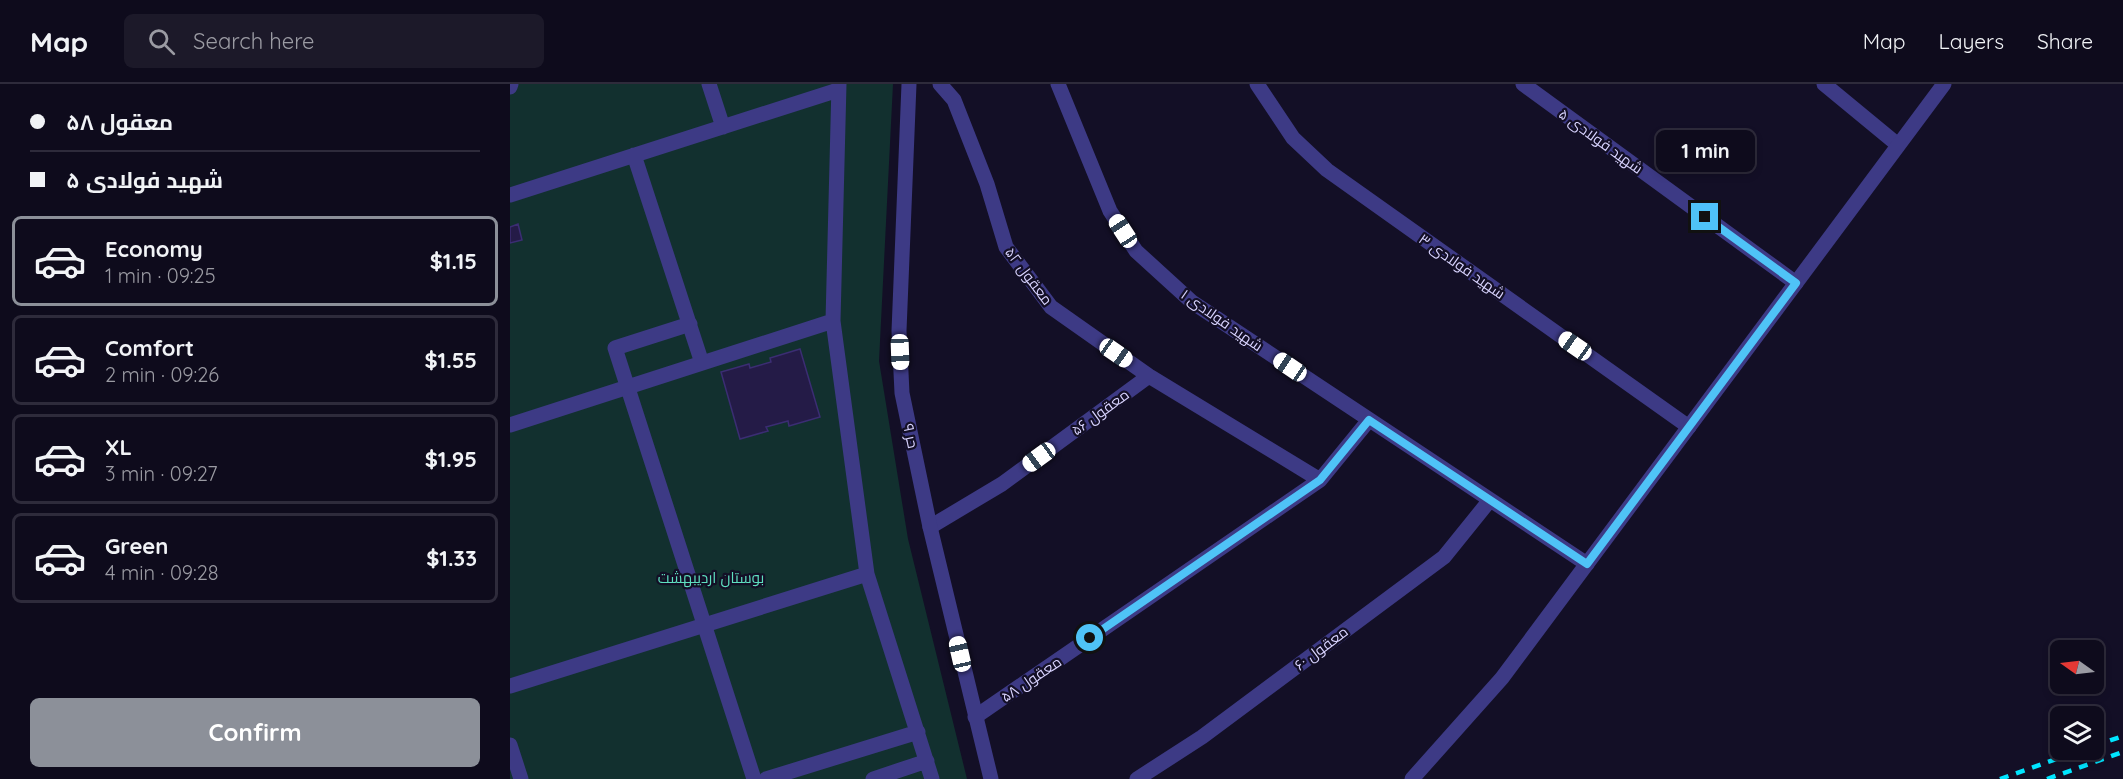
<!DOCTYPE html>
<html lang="en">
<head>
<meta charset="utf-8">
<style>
	body { margin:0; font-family:Quicksand,Cairo,sans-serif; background:#1c1929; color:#f1f3f6; height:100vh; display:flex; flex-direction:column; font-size:22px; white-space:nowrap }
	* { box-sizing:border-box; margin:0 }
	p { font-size:20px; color:#9b9ba3 }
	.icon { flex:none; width:33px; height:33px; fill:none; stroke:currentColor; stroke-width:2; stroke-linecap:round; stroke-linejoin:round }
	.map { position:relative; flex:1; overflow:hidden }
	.drawer { display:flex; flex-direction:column; background:#0e0b1c; width:510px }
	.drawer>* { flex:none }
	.top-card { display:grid; align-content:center; height:132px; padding:0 30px; background:#0e0b1c }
	.needle { width:39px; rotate:284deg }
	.controls { position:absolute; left:1540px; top:556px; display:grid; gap:12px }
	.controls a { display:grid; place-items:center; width:54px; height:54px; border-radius:9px; background:#0e0b1c; box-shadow:0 3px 9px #0003,0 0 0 2px #2e2b3b; font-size:30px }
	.end { position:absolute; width:27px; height:27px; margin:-14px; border:8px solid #4fc3f7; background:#111; box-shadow:0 0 0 3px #111 }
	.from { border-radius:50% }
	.bubble { position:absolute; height:42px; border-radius:9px; background:#0e0b1c; box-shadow:0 3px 9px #0003,0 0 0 2px #2e2b3b; font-size:20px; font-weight:700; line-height:42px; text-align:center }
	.car { position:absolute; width:18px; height:36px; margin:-18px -9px; border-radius:8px; box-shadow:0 0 4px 2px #0007; background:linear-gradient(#fff 24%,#345 0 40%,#fff 0 76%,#345 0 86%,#fff 0) }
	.top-card b { display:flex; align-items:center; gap:21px; height:57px; font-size:22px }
	.top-card b+b { border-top:2px solid #2e2b3b }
	.top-card i { width:15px; height:15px; background:#f1f3f6 }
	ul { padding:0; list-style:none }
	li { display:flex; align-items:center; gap:18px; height:90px; margin:0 12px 9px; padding:0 18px; border:3px solid #2e2b3b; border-radius:9px }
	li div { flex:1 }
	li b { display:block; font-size:22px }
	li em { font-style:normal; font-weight:700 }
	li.selected { border-color:#8c9099 }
	li>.icon { width:54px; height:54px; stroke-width:1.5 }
	.cta { display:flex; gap:12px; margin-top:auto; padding:12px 30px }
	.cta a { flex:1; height:69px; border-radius:9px; background:#8c9099; color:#fff; font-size:24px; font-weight:700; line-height:69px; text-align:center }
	header { display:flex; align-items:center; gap:36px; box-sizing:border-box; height:84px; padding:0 30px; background:#0e0b1c; border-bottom:2px solid #2e2b3b }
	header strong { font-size:28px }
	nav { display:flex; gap:33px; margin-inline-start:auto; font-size:21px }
	.search { width:420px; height:54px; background:#1c1929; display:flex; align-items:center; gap:15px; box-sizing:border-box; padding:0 21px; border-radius:9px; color:#9b9ba3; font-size:22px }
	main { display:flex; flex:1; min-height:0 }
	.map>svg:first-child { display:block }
</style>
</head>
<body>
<header>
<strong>Map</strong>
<div class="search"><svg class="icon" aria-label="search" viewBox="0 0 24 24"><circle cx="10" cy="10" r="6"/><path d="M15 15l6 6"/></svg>Search here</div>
<nav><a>Map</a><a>Layers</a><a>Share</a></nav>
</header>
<main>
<section class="drawer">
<div class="top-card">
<b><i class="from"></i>معقول ۵۸</b>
<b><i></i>شهید فولادی ۵</b>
</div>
<ul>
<li class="selected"><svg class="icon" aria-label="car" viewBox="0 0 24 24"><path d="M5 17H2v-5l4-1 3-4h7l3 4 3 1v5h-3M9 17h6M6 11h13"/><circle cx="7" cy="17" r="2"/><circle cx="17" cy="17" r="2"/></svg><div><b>Economy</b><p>1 min · 09:25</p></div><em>$1.15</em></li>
<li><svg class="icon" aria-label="car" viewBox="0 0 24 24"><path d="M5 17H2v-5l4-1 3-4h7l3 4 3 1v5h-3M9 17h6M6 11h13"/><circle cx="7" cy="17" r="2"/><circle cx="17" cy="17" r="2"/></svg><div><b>Comfort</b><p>2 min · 09:26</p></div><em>$1.55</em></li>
<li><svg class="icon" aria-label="car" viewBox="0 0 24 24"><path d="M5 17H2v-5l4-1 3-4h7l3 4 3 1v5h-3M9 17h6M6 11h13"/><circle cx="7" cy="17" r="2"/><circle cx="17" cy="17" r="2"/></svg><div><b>XL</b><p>3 min · 09:27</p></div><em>$1.95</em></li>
<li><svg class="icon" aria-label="car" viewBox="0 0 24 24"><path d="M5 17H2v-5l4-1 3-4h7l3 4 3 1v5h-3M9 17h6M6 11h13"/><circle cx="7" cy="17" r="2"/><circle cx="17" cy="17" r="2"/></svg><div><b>Green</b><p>4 min · 09:28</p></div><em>$1.33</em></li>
</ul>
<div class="cta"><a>Confirm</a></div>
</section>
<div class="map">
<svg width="1613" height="695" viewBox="0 0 1613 695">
	<rect width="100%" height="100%" fill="#130f26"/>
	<path fill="#12302f" d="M 0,0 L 383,0 L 369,277 L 398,455 L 457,695 L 0,695 Z"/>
	<path fill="#241b47" stroke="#3b2d73" stroke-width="1.5" d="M 8,140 L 12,156 L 0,159 L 0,143 Z
		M 290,265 L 310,333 L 279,342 L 278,337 L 256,343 L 258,347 L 230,355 L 211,288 L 239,280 L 240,284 L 261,278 L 260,274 Z"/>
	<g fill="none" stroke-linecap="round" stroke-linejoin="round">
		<path stroke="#3d3a85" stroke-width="15" d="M 199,0 L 213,43
			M 329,0 L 323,237 L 357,490 L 422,695
			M 0,3 L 1,0
			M 124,71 L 192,279
			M 0,111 L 328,6
			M 180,240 L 105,264 L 244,695
			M 0,341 L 323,237
			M 0,602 L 357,490
			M 0,661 L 11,695
			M 256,695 L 408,648
			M 363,695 L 417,677"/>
		<path stroke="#3d3a85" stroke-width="15" d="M 430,0 L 444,16 L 477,100 L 496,163 L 541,223 L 639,292 L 810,396
			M 548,0 L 600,127 L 626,167 L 682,218 L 1077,480
			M 747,0 L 783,54 L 817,86 L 1179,343
			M 1013,0 L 1286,199
			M 1314,0 L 1388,61
			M 420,443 L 492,400 L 639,292
			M 465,633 L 810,396 L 859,336
			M 627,695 L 692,653 L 934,473 L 980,416"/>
		<path stroke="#3d3a85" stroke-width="15" d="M 399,0 L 389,247 L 392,309 L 420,443 L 481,695
			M 902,695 L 992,594 L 1434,0"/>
		<path stroke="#00e5ff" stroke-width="4.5" stroke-dasharray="9 8" stroke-linecap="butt" d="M 1584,662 L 1613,652
			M 1490,695 L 1572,666
			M 1537,695 L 1613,668"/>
	</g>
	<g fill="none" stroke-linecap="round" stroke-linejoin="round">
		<path stroke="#4fc3f7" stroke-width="8" d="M 580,554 L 810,396 L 859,336 L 1077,480 L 1286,199 L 1195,133"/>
	</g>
	<g text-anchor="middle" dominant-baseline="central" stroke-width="4.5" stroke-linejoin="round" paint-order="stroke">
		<g font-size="15" fill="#d9d4ff" stroke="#130f26">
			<text transform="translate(1091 57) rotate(36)">شهید فولادی ۵</text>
			<text transform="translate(952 182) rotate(35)">شهید فولادی ۳</text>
			<text transform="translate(519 192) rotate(53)">معقول ۵۲</text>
			<text transform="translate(712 236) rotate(35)">شهید فولادی ۱</text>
			<text transform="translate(590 328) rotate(-36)">معقول ۵۶</text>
			<text transform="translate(401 352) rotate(78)">حر ۹</text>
			<text transform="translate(811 564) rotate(-37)">معقول ۶۰</text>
			<text transform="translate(521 595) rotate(-34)">معقول ۵۸</text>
		</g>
		<g font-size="15" fill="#5fe0c0" stroke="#130f26">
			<text x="201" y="493">بوستان اردیبهشت</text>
		</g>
	</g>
</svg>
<div class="controls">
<a><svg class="needle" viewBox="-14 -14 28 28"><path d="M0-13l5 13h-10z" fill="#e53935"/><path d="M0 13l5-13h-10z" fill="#9b9ba3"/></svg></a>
<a><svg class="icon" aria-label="layers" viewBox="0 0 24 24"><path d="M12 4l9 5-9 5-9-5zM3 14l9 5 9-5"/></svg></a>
</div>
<i class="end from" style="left:580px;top:554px"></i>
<i class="end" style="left:1195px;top:133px"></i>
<div class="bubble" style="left:1146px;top:46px;width:99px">1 min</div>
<i class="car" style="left:613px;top:147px;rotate:327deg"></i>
<i class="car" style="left:1065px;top:262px;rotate:305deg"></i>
<i class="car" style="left:390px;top:268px;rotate:178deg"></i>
<i class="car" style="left:606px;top:269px;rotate:125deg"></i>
<i class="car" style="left:780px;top:283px;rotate:304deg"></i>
<i class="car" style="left:529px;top:373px;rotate:234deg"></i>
<i class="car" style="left:450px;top:570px;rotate:347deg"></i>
</div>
</main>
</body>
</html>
